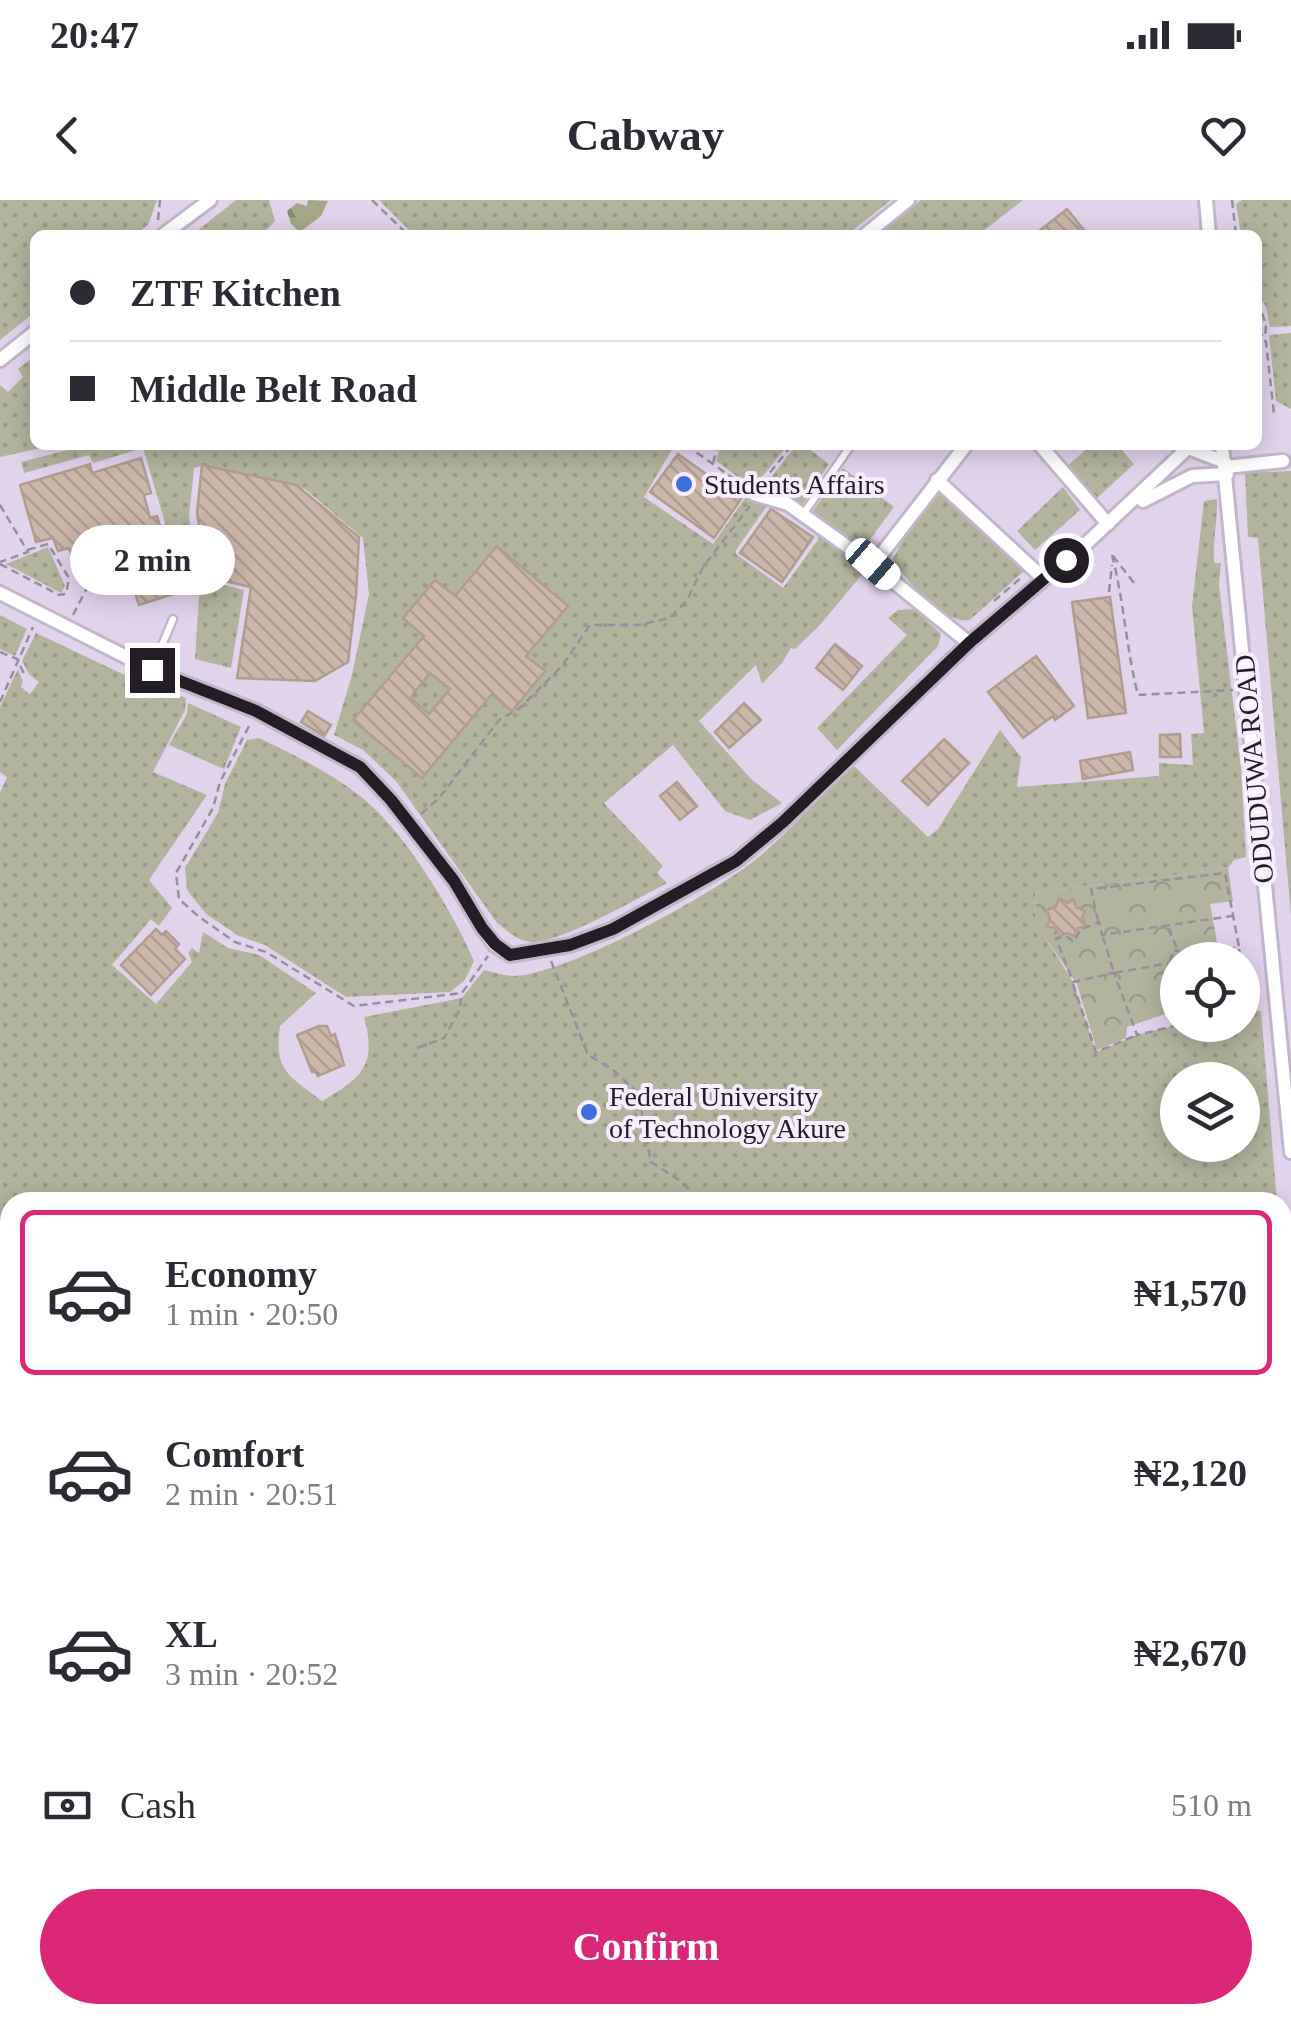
<!DOCTYPE html>
<html lang="en">
<head>
<meta charset="utf-8">
<style>
	body { margin:0; font-family:Georgia,serif; background:#f2f2f3; color:#2b2b33; height:100vh; display:flex; flex-direction:column; font-size:38px; white-space:nowrap }
	* { box-sizing:border-box; margin:0 }
	p { font-size:32px; color:#7c7c81 }
	.icon { flex:none; width:55px; height:55px; fill:none; stroke:currentColor; stroke-width:2; stroke-linecap:round; stroke-linejoin:round }
	.map { position:relative; flex:1; overflow:hidden }
	.sheet { position:absolute; left:0px; top:992px; width:1292px; height:832px; display:flex; flex-direction:column; background:#fff; border-radius:30px 30px 0 0; box-shadow:0 5px 25px #0003 }
	.sheet>* { flex:none }
	.hud { position:absolute; left:30px; top:30px; width:1232px; height:220px; border-radius:15px; box-shadow:0 5px 25px #0003; display:grid; align-content:center; height:220px; padding:0 40px; background:#fff }
	.fabs { position:absolute; left:1160px; top:742px; display:grid; gap:20px }
	.fabs a { display:grid; place-items:center; width:100px; height:100px; border-radius:50%; background:#fff; box-shadow:0 5px 25px #0003; font-size:50px }
	.end { position:absolute; width:45px; height:45px; margin:-22px; border:12px solid #231e26; background:#fff; box-shadow:0 0 0 5px #fff }
	.from { border-radius:50% }
	.bubble { position:absolute; height:70px; border-radius:35px; background:#fff; box-shadow:0 5px 25px #0003; font-size:32px; font-weight:800; line-height:70px; text-align:center }
	.car { position:absolute; width:30px; height:60px; margin:-30px -15px; border-radius:12px; box-shadow:0 0 8px 2px #0007; background:linear-gradient(#fff 24%,#345 0 40%,#fff 0 76%,#345 0 86%,#fff 0) }
	.hud b { display:flex; align-items:center; gap:35px; height:95px; font-size:38px }
	.hud b+b { border-top:2px solid #e1e1e2 }
	.hud i { width:25px; height:25px; background:#2b2b33 }
	ul { padding:18px 0 0; list-style:none }
	li { display:flex; align-items:center; gap:30px; height:165px; margin:0 20px 15px; padding:0 20px; border:5px solid transparent; border-radius:15px }
	li div { flex:1 }
	li b { display:block; font-size:38px }
	li em { font-style:normal; font-weight:800 }
	li.active { border-color:#db2777 }
	li>.icon { width:90px; height:90px; stroke-width:1.5 }
	.pay { display:flex; align-items:center; gap:25px; height:110px; padding:0 40px; font-size:38px }
	.pay p { margin-inline-start:auto }
	.cta { display:flex; gap:20px; margin-top:auto; padding:20px 40px }
	.cta a { flex:1; height:115px; border-radius:60px; background:#db2777; color:#fff; font-size:40px; font-weight:800; line-height:115px; text-align:center }
	.status { display:flex; justify-content:space-between; align-items:center; height:70px; padding:0 50px; background:#fff; direction:ltr }
	.status svg { height:28px; fill:currentColor }
	header { display:flex; justify-content:space-between; align-items:center; height:130px; padding:0 40px; background:#fff; font-size:45px; font-weight:800 }
	.map>svg:first-child { display:block }
</style>
</head>
<body>
<div class="status"><b>20:47</b><svg viewBox="0 0 49 12"><path d="M0 12V9h3v3zM5 12V6h3v6zM10 12V3h3v9zM15 12V0h3v12zM26 1h20v11H26zM47 4h2v5h-2z"/></svg></div>
<header><svg class="icon" aria-label="back" viewBox="0 0 24 24"><path d="M15 5l-7 7 7 7"/></svg>Cabway<svg class="icon" aria-label="heart" viewBox="0 0 24 24"><path d="M12 20l-8-8c-3-5 5-10 8-4 3-6 11-1 8 4z"/></svg></header>
<div class="map">
<svg width="1291" height="1824" viewBox="0 0 1291 1824">
	<defs>
		<pattern id="grass-dots" width="8" height="8" patternUnits="userSpaceOnUse" patternTransform="scale(2.5)"><rect width="8" height="8" fill="#b2b49d"/><path d="M2 2h.1M6 6h.1" fill="none" stroke="#999a87" stroke-width="1.8" stroke-linecap="round"/></pattern>
		<pattern id="forest-firs" width="22" height="20" patternUnits="userSpaceOnUse" patternTransform="scale(2.5)"><rect width="22" height="20" fill="#a5a887"/><path d="M5 1l3.5 6h-7zM16 11l3.5 6h-7z" fill="#86886e"/></pattern>
		<pattern id="park-crowns" width="20" height="18" patternUnits="userSpaceOnUse" patternTransform="scale(2.5)"><rect width="20" height="18" fill="#b2b49d"/><path d="M2 6a3 3 0 1 1 6 0M12 15a3 3 0 1 1 6 0" fill="none" stroke="#999a87"/></pattern>
		<pattern id="building-back-hatch" width="6" height="6" patternUnits="userSpaceOnUse" patternTransform="scale(2.5)"><rect width="6" height="6" fill="#ccb7aa"/><path d="M-1 5l2 2M0 0l6 6M5-1l2 2" fill="none" stroke="#af9d92"/></pattern>
	</defs>
	<rect width="100%" height="100%" fill="#ebe0f4"/>
	<path fill="#e2d3ed" fill-rule="evenodd" d="M 0,0 L 1291,0 L 1291,1824 L 0,1824 ZM 35,35 L 1258,35 L 1258,245 L 35,245 ZM 1178,760 L 1242,760 L 1242,825 L 1178,825 ZM 1178,880 L 1242,880 L 1242,945 L 1178,945 ZM 10,1002 L 1282,1002 L 1282,1815 L 10,1815 Z"/>
	<path fill="url(#grass-dots)" fill-rule="evenodd" d="M 0,0 L 157,0 L 148,25 L 135,35 L 35,35 L 35,112 L 0,140 Z
		M 236,0 L 269,0 L 275,21 L 262,35 L 192,35 Z
		M 379,0 L 891,0 L 847,35 L 414,35 Z
		M 921,0 L 1023,0 L 978,35 L 878,35 Z
		M 1242,0 L 1291,0 L 1291,126 L 1270,127 L 1266,107 L 1258,94 L 1258,35 L 1241,35 L 1236,4 Z
		M 1291,133 L 1291,209 L 1276,201 L 1269,135 Z
		M 35,156 L 35,245 L 54,245 L 0,257 L 0,185 L 8,192 L 23,177 L 18,169 Z
		M 87,245 L 670,245 L 673,248 L 644,297 L 713,344 L 748,294 L 769,303 L 736,350 L 736,354 L 783,388 L 818,340 L 818,332 L 865,366 L 865,371 L 819,426 L 795,449 L 791,448 L 782,463 L 762,484 L 756,465 L 699,521 L 751,579 L 782,603 L 750,620 L 725,611 L 673,545 L 604,603 L 663,666 L 657,673 L 667,683 C 640,697 559,744 531,742 C 517,741 507,730 497,723 L 396,581 L 363,550 L 334,535 L 352,475 L 369,394 L 363,338 L 305,289 L 201,266 L 194,268 L 189,316 L 199,379 L 244,390 L 231,468 L 195,459 L 200,381 L 183,384 L 143,248 L 93,263 L 89,255 L 24,273 L 21,262 Z
		M 721,245 L 788,245 L 753,288 L 716,261 Z
		M 796,245 L 804,245 L 829,264 L 803,304 L 778,291 L 772,276 Z
		M 1091,245 L 1118,245 L 1134,264 L 1096,299 L 1066,267 Z
		M 843,268 L 894,307 L 863,349 L 813,311 Z
		M 1291,271 L 1291,716 L 1258,338 L 1248,337 L 1245,273 Z
		M 1063,287 L 1080,310 L 1035,350 L 1017,331 Z
		M 940,293 L 1025,370 L 970,420 C 943,425 906,381 893,359 L 905,335 Z
		M 1217,299 C 1218,321 1212,341 1214,363 L 1221,363 L 1219,385 L 1241,568 L 1246,657 L 1234,660 L 1228,668 L 1035,693 L 1036,723 L 1073,782 L 1096,852 L 1137,835 L 1177,825 L 1242,825 L 1243,809 L 1261,811 L 1277,1002 L 10,1002 L 10,1356 L 0,1355 L 0,593 L 7,577 L 0,572 L 0,507 L 18,469 L 23,482 L 21,487 L 30,494 L 39,482 L 29,474 L 22,461 L 36,433 L 129,477 L 186,498 L 185,510 L 153,572 L 207,595 L 149,680 L 172,708 L 159,726 L 151,719 L 112,765 L 156,804 L 192,762 L 188,753 L 192,748 L 199,753 L 203,732 L 228,748 L 259,755 L 316,793 L 280,826 C 274,871 288,875 322,901 C 363,878 377,864 364,817 L 462,798 L 484,770 C 493,772 504,776 514,776 C 568,774 718,692 760,656 C 793,627 823,595 853,565 L 928,637 L 938,629 L 1000,530 L 1021,557 L 1017,587 L 1159,576 L 1159,563 L 1193,565 L 1191,534 L 1204,533 L 1192,406 L 1204,301 ZM 1178,880 L 1242,880 L 1242,945 L 1178,945 Z
		M 48,347 L 65,386 L 61,393 L 6,364 Z
		M 914,409 L 941,434 L 938,446 L 837,550 L 817,528 L 907,435 L 888,418 L 898,410 Z
		M 0,415 L 27,429 L 15,456 L 0,449 Z
		M 188,503 L 241,527 L 224,569 L 169,545 L 187,514 Z
		M 259,538 C 295,555 329,572 360,596 C 403,629 453,711 474,761 L 465,780 L 450,792 L 346,797 L 265,745 L 239,736 L 206,714 L 187,690 L 185,668 L 218,613 L 225,584 L 247,540 Z
		M 1283,1061 L 1291,1173 L 1291,1536 L 1283,1537 Z"/>
	<path fill="url(#forest-firs)" d="M 308,0 L 328,1 L 321,16 L 300,32 L 291,24 L 287,11 L 297,3 L 307,6 Z
		M 10,1405 L 10,1815 L 1212,1815 L 1197,1824 L 0,1824 L 0,1406 Z
		M 1283,1593 L 1291,1602 L 1291,1779 L 1283,1782 Z"/>
	<path fill="url(#park-crowns)" d="M 1228,668 L 1233,701 L 1210,704 L 1219,753 L 1217,760 L 1178,760 L 1177,810 L 1127,827 L 1126,838 L 1097,850 L 1077,784 L 1036,724 L 1035,693 Z"/>
	<path fill="url(#building-back-hatch)" stroke="#b19d90" stroke-width="2.5" fill-rule="evenodd" d="M 1067,9 L 1088,35 L 1034,35 Z
		M 678,254 L 741,299 L 714,338 L 650,292 Z
		M 141,258 L 151,293 L 144,295 L 150,318 L 157,316 L 180,392 L 139,405 L 134,390 L 125,392 L 121,380 L 96,387 L 79,374 L 69,348 L 58,351 L 53,338 L 36,342 L 20,285 L 90,264 L 92,273 Z
		M 202,265 L 296,285 L 359,337 L 356,396 L 348,462 L 315,481 L 237,478 L 251,387 L 207,377 L 197,313 Z
		M 771,309 L 813,337 L 782,382 L 740,353 Z
		M 497,346 L 568,406 L 526,456 L 545,471 L 512,511 L 492,494 L 422,578 L 353,520 L 424,436 L 403,418 L 435,380 L 455,396 ZM 430,473 L 450,489 L 429,514 L 410,498 Z
		M 1110,397 L 1126,513 L 1088,518 L 1072,402 Z
		M 835,444 L 862,466 L 843,490 L 816,468 Z
		M 1036,456 L 1074,506 L 1055,520 L 1053,516 L 1023,538 L 988,492 Z
		M 744,503 L 761,520 L 729,548 L 715,532 Z
		M 308,511 L 331,525 L 324,536 L 301,522 Z
		M 1180,534 L 1181,557 L 1160,557 L 1160,535 Z
		M 944,539 L 969,563 L 928,605 L 902,581 Z
		M 1130,552 L 1133,570 L 1083,579 L 1080,561 Z
		M 677,582 L 697,606 L 680,620 L 660,596 Z
		M 1059,698 L 1068,703 L 1073,699 L 1076,707 L 1085,711 L 1082,717 L 1086,726 L 1078,728 L 1074,736 L 1067,733 L 1060,736 L 1055,728 L 1047,726 L 1050,720 L 1047,710 L 1056,706 Z
		M 156,729 L 162,735 L 166,731 L 179,744 L 175,749 L 185,759 L 151,795 L 121,765 Z
		M 319,826 L 327,826 L 331,836 L 335,834 L 344,865 L 318,876 L 315,871 L 312,872 L 297,835 Z"/>
	<g fill="none" stroke-linecap="round" stroke-linejoin="round">
		<defs>
			<path id="lane" d="M 804,313 L 849,248
				M 152,469 L 173,419"/>
			<path id="street" d="M 1206,0 L 1209,35
				M 163,35 L 210,0
				M 865,35 L 908,0
				M 0,160 L 35,132
				M 1040,245 L 1108,324
				M 1222,245 L 1291,952
				M 1188,248 L 1225,262
				M 1226,267 L 1283,261
				M 937,280 L 1044,379
				M 754,294 L 788,304 L 873,365 L 969,443
				M 1143,301 L 1192,276 L 1227,274
				M 873,365 L 966,245
				M 0,393 L 152,470 L 256,511 L 360,567 L 391,600 L 454,681 L 482,728 L 495,745 L 511,755 L 570,745 L 613,729 L 736,661 L 783,622 L 969,443 L 1089,341 L 1191,245
				M 0,1373 L 10,1374
				M 1282,1558 L 1291,1556"/>
		</defs>
		<use href="#lane" stroke="#c1b6ca" stroke-width="11"/>
		<use href="#street" stroke="#c1b6ca" stroke-width="18"/>
		<path stroke="#968e9d" stroke-width="2.5" stroke-dasharray="8 5" stroke-linecap="butt" d="M 372,0 L 408,35
			M 1232,0 L 1236,35
			M 158,20 L 160,0
			M 1258,101 L 1266,125 L 1265,138
			M 1258,129 L 1266,142 L 1274,214
			M 686,245 L 744,286
			M 1129,249 L 1134,245
			M 713,263 L 718,245
			M 772,284 L 768,275 L 792,245
			M 0,305 L 28,352 L 0,362
			M 1112,355 C 1124,401 1126,448 1138,495 L 1233,490
			M 1113,356 L 1134,383
			M 0,364 L 59,395 L 66,394 L 69,378 L 48,344 L 27,350
			M 1109,392 L 1112,365
			M 994,401 L 1022,377
			M 73,415 L 88,386
			M 0,452 L 17,459 L 25,476
			M 0,502 L 33,427
			M 249,526 L 220,582 L 213,608 L 176,673 L 179,699 L 198,716 L 235,742 L 266,752 L 354,806 L 462,793 L 488,756
			M 421,614 L 440,597 L 499,520 L 520,508 L 562,466 L 590,425 L 639,425 L 670,418 L 687,400 L 703,367 L 750,306
			M 1098,721 L 1091,689 L 1225,673 L 1239,747 L 1189,757
			M 1169,728 L 1177,749
			M 1103,737 L 1114,773 L 1169,763
			M 1239,749 L 1241,760
			M 551,761 L 588,855 L 611,868 L 638,893 L 651,962 L 679,980 L 702,1002
			M 1178,770 L 1169,763 L 1174,750 L 1187,754 L 1189,760
			M 1242,771 L 1249,808 L 1242,809
			M 1073,784 L 1096,852 L 1137,835
			M 1178,825 L 1137,835 L 1114,773 L 1073,782 L 1056,738 L 1067,737 L 1074,742 L 1080,730 L 1099,722 L 1102,735 L 1232,716
			M 417,848 L 444,838 L 459,811 L 462,794
			M 1282,1796 L 1291,1791
			M 1213,1824 L 1233,1815"/>
		<use href="#lane" stroke="#fff" stroke-width="6"/>
		<use href="#street" stroke="#fff" stroke-width="12"/>
	</g>
	<g fill="none" stroke-linecap="round" stroke-linejoin="round">
		<path stroke="#231e26" stroke-width="12" d="M 152,470 L 256,511 L 360,567 L 391,600 L 454,681 L 482,728 L 495,744 L 510,755 L 570,745 L 613,729 L 736,661 L 783,622 L 969,443 L 1066,360"/>
	</g>
	<g fill="#406cdd" stroke="#f7eefe" stroke-width="4">
		<circle cx="684" cy="284" r="10"/>
		<circle cx="589" cy="912" r="10"/>
	</g>
	<g text-anchor="middle" dominant-baseline="central" stroke-width="8" stroke-linejoin="round" paint-order="stroke">
		<g font-size="28" fill="#231e26" stroke="#f7eefe" text-anchor="start">
			<text x="704" y="284">Students Affairs</text>
			<text x="609" y="896">Federal University<tspan x="609" dy="32">of Technology Akure</tspan></text>
		</g>
		<g font-size="28" fill="#231e26" stroke="#f7eefe">
			<text transform="translate(1254 569) rotate(-95)">ODUDUWA ROAD</text>
		</g>
	</g>
</svg>
<div class="fabs">
<a><svg class="icon" aria-label="locate" viewBox="0 0 24 24"><circle cx="12" cy="12" r="6"/><path d="M12 2v4M12 18v4M2 12h4M18 12h4"/></svg></a>
<a><svg class="icon" aria-label="layers" viewBox="0 0 24 24"><path d="M12 4l9 5-9 5-9-5zM3 14l9 5 9-5"/></svg></a>
</div>
<i class="end from" style="left:1066px;top:360px"></i>
<i class="end" style="left:152px;top:470px"></i>
<div class="bubble" style="left:70px;top:325px;width:165px">2 min</div>
<i class="car" style="left:873px;top:364px;rotate:131deg"></i>
<div class="hud">
<b><i class="from"></i>ZTF Kitchen</b>
<b><i></i>Middle Belt Road</b>
</div>
<section class="sheet">
<ul>
<li class="active"><svg class="icon" aria-label="car" viewBox="0 0 24 24"><path d="M5 17H2v-5l4-1 3-4h7l3 4 3 1v5h-3M9 17h6M6 11h13"/><circle cx="7" cy="17" r="2"/><circle cx="17" cy="17" r="2"/></svg><div><b>Economy</b><p>1 min · 20:50</p></div><em>₦1,570</em></li>
<li><svg class="icon" aria-label="car" viewBox="0 0 24 24"><path d="M5 17H2v-5l4-1 3-4h7l3 4 3 1v5h-3M9 17h6M6 11h13"/><circle cx="7" cy="17" r="2"/><circle cx="17" cy="17" r="2"/></svg><div><b>Comfort</b><p>2 min · 20:51</p></div><em>₦2,120</em></li>
<li><svg class="icon" aria-label="car" viewBox="0 0 24 24"><path d="M5 17H2v-5l4-1 3-4h7l3 4 3 1v5h-3M9 17h6M6 11h13"/><circle cx="7" cy="17" r="2"/><circle cx="17" cy="17" r="2"/></svg><div><b>XL</b><p>3 min · 20:52</p></div><em>₦2,670</em></li>
</ul>
<div class="pay"><svg class="icon" aria-label="cash" viewBox="0 0 24 24"><path d="M3 7h18v10H3z"/><circle cx="12" cy="12" r="2"/></svg>Cash<p>510 m</p></div>
<div class="cta"><a>Confirm</a></div>
</section>
</div>
</body>
</html>
